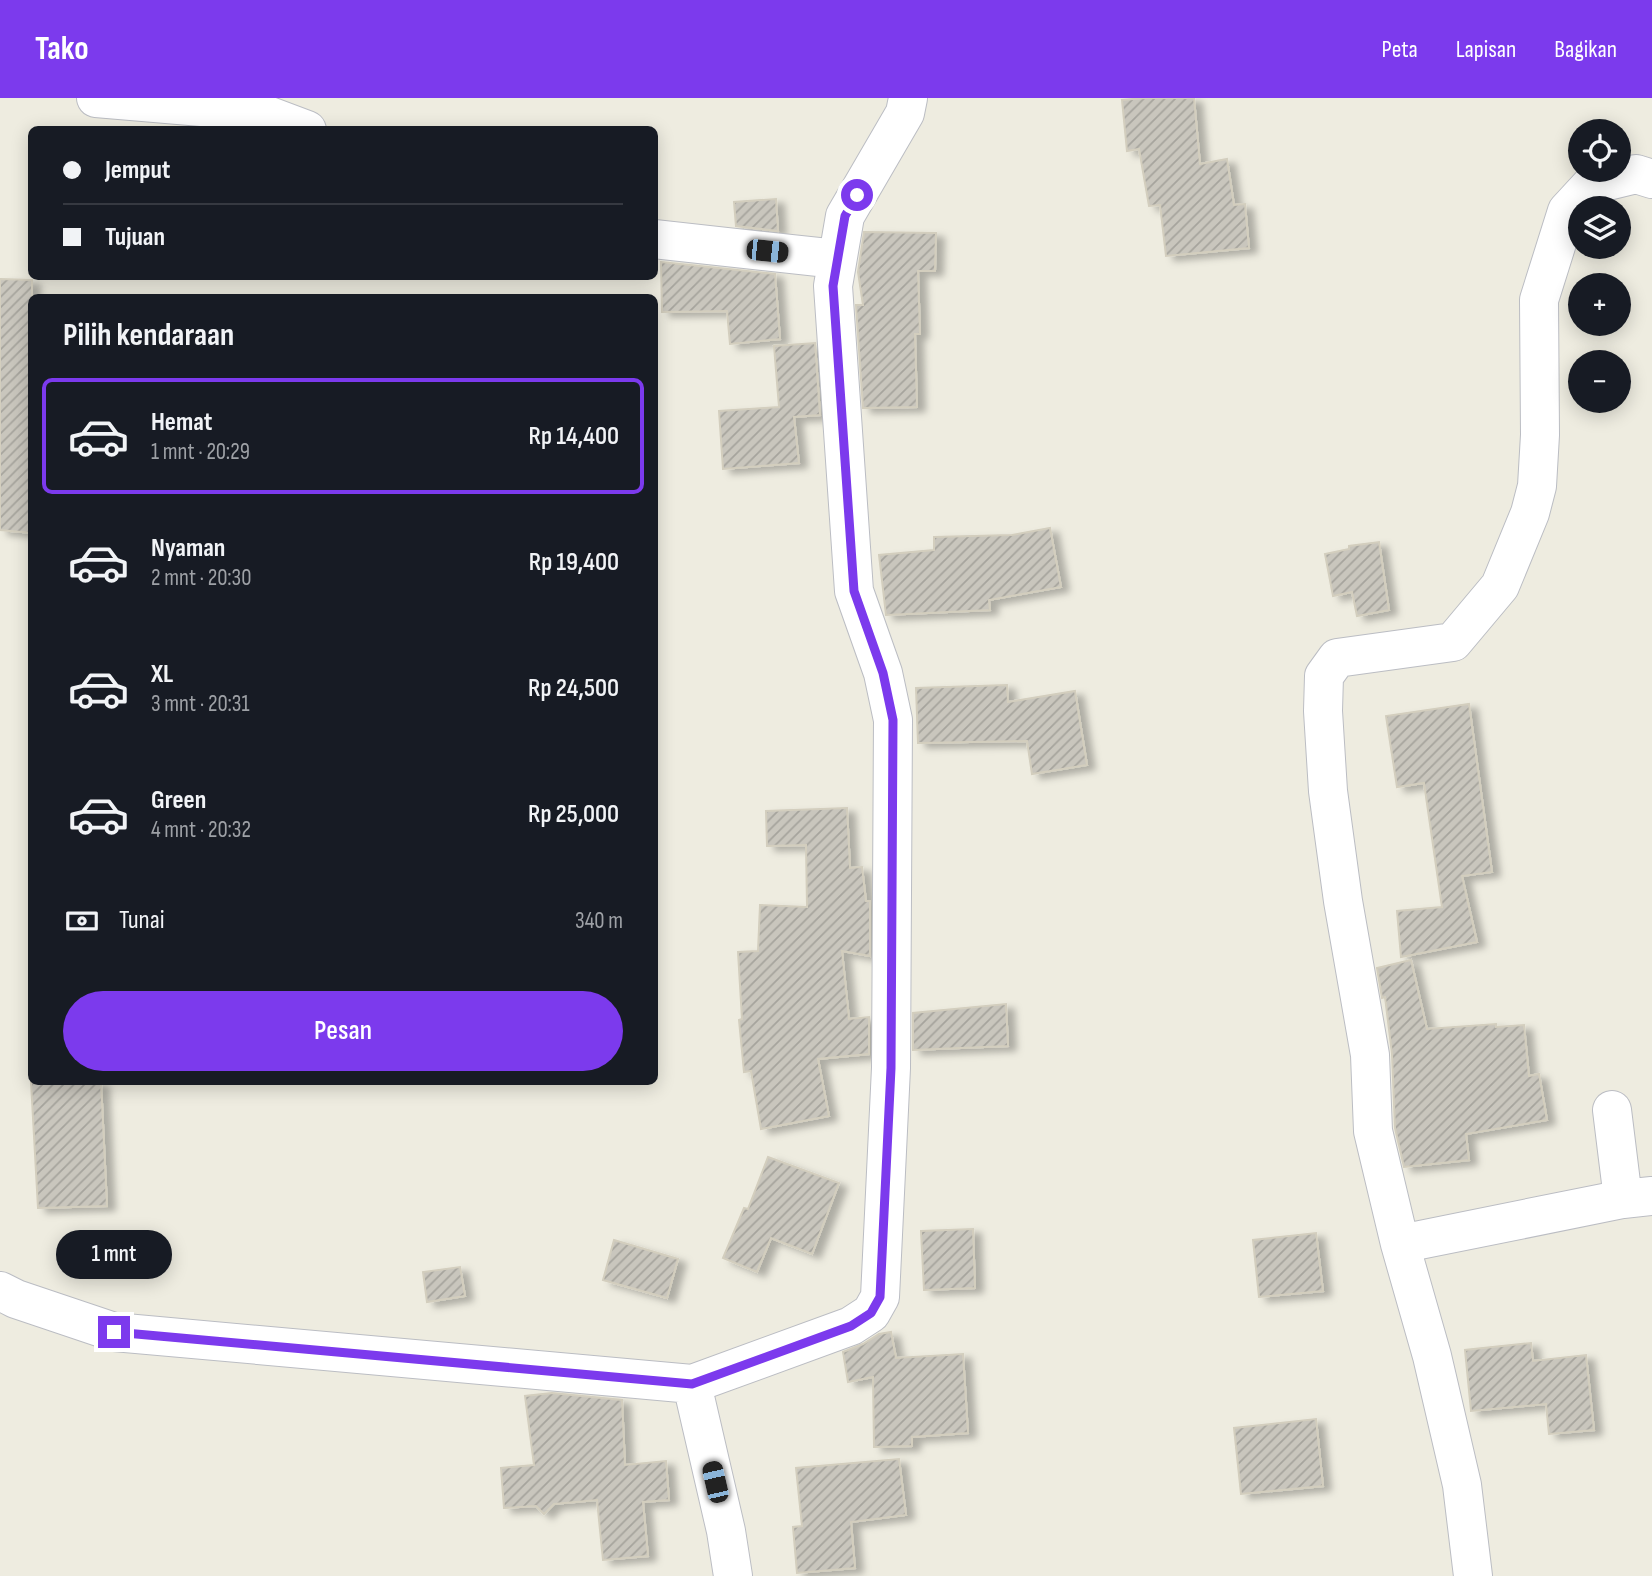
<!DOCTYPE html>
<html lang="id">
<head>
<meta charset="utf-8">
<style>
	body { margin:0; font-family:"Sofia Sans Condensed",sans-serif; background:#20242c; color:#f1f3f6; height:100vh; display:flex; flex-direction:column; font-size:26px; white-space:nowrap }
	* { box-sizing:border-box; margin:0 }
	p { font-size:23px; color:#9ea1a6 }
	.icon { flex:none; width:38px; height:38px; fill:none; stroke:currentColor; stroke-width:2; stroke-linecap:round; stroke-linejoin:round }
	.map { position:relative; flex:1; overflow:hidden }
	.side { position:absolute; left:28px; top:196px; width:630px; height:791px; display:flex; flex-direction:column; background:#171b24; border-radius:10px; box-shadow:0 4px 18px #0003 }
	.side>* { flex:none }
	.banner { position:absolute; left:28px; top:28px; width:630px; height:154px; border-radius:10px; box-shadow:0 4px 18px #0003; display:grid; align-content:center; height:154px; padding:0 35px; background:#171b24 }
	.buttons { position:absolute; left:1568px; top:21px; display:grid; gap:14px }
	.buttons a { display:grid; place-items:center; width:63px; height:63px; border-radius:50%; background:#171b24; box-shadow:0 4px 18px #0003; font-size:35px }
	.end { position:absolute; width:32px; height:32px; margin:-16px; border:9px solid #7c3aed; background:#fff; box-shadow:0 0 0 4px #fff }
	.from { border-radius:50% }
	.bubble { position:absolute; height:49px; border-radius:24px; background:#171b24; box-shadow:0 4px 18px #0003; font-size:23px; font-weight:600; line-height:49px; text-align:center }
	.car { position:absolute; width:21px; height:42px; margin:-21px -10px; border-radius:9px; box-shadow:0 0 5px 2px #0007; background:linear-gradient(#222 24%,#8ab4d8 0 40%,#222 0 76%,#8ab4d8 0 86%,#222 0) }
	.banner b { display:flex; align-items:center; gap:24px; height:66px; font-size:26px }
	.banner b+b { border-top:2px solid #363941 }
	.banner i { width:18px; height:18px; background:#f1f3f6 }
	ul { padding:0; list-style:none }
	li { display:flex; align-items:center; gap:21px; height:116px; margin:0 14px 10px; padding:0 21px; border:4px solid transparent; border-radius:10px }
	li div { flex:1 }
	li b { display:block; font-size:26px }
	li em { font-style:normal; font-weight:600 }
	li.on { border-color:#7c3aed }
	li>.icon { width:63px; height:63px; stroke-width:1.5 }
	h2 { padding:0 35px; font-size:32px; line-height:84px }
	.pay { display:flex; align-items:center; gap:18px; height:77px; padding:0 35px; font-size:26px }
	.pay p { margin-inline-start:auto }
	.button { display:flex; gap:14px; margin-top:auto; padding:14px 35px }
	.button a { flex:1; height:80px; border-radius:42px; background:#7c3aed; color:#fff; font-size:28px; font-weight:600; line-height:80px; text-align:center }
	header { display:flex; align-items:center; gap:42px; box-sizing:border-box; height:98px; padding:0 35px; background:#7c3aed; color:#fff }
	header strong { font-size:33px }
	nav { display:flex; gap:38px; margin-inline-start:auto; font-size:24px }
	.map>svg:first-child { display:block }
</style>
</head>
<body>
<header>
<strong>Tako</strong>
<nav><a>Peta</a><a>Lapisan</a><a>Bagikan</a></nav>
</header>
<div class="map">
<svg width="1652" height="1478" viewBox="0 0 1652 1478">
	<defs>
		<pattern id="building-hatch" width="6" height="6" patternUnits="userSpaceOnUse" patternTransform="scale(1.75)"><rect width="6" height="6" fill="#c9c6bd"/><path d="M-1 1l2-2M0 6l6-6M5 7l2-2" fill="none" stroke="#a6a49d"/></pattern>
		<filter id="shadow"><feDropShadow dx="8" dy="4.5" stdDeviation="3.5" flood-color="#0004"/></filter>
	</defs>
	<rect width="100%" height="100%" fill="#eeece0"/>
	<path fill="url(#building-hatch)" stroke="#d3cebe" stroke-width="2" filter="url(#shadow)" d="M 1145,0 L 1194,0 L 1200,66 L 1227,61 L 1234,107 L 1245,106 L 1249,150 L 1166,158 L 1160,107 L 1149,108 L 1139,51 L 1127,53 L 1122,2 Z
		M 776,101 L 778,133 L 736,128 L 734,104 Z
		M 864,134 L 936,135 L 935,173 L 918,173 L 920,236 L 915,236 L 917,309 L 863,310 L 856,207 L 863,207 L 858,174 Z
		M 661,164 L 775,176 L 780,241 L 730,246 L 727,213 L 662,214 Z
		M 0,181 L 32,182 L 32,435 L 0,432 Z
		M 815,245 L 820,317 L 794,319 L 799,365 L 723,371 L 719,313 L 779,309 L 774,248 Z
		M 1050,430 L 1061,489 L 989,502 L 990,512 L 886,517 L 879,457 L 934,452 L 934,439 L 1012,437 Z
		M 1379,444 L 1389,512 L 1357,518 L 1352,494 L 1333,498 L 1325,456 L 1349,451 L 1349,448 Z
		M 1007,587 L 1008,604 L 1075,593 L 1087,667 L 1032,676 L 1027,643 L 918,645 L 916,590 Z
		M 1469,606 L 1492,774 L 1462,778 L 1477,844 L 1401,859 L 1397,813 L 1442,809 L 1424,685 L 1397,689 L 1386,618 Z
		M 847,710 L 850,770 L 862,769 L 866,803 L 870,803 L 870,858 L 842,853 L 849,921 L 869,919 L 869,956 L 818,961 L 829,1018 L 761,1031 L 751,973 L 744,974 L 739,922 L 742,921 L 738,854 L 758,853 L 760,807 L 807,809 L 806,747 L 767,748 L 766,713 Z
		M 1411,862 L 1427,931 L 1496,926 L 1496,929 L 1524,927 L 1529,978 L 1539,976 L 1547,1022 L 1466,1036 L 1469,1062 L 1404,1069 L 1395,1030 L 1392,956 L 1385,899 L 1382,900 L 1377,870 Z
		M 1006,906 L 1008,948 L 913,952 L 913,915 Z
		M 31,984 L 101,984 L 107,1108 L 38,1110 Z
		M 768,1059 L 839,1085 L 812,1156 L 771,1140 L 757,1174 L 723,1160 L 744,1110 L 748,1111 Z
		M 973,1131 L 975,1190 L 924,1192 L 921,1133 Z
		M 1316,1135 L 1323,1193 L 1259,1199 L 1253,1142 Z
		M 614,1142 L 678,1161 L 667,1200 L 603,1182 Z
		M 460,1169 L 465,1198 L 427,1204 L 423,1174 Z
		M 891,1234 L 896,1260 L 963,1256 L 968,1335 L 912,1339 L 912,1348 L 874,1349 L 873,1279 L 848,1284 L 843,1254 L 863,1246 L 879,1236 Z
		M 1531,1245 L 1533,1263 L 1586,1257 L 1594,1332 L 1549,1336 L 1546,1306 L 1471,1313 L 1465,1252 Z
		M 552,1295 L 622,1302 L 625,1367 L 666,1363 L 669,1402 L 643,1404 L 648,1458 L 603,1462 L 597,1402 L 554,1406 L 544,1416 L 536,1408 L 504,1410 L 501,1370 L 534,1367 L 525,1298 Z
		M 1316,1321 L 1323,1388 L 1241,1396 L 1234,1330 Z
		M 899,1361 L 906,1417 L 851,1424 L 855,1470 L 797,1475 L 793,1429 L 802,1428 L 796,1370 Z"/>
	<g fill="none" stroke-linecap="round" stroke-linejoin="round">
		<defs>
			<path id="minor" d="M 96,0 L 259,14 L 307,32
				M 654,141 L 837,161
				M 1612,1012 L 1623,1101
				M 1400,1146 L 1623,1101 L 1652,1098
				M 0,1193 L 16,1201 L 114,1234 L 692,1286 L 851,1228 L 871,1215 L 880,1199 L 891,970 L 893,622 L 883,575 L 854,493 L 833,188 L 845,118 L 905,15 L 908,0
				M 692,1286 L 726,1433 L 733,1478
				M 1473,1478 L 1462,1387 L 1432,1258 L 1400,1146 L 1373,1033 L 1370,957 L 1343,803 L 1328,693 L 1323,613 L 1324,578 L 1337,560 L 1453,544 L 1500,488 L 1530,415 L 1537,388 L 1540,337 L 1539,202 L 1567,113 L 1591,87 L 1636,76 L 1652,81"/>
		</defs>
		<use href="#minor" stroke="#bbbdc3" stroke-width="40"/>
		<use href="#minor" stroke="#fff" stroke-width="38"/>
	</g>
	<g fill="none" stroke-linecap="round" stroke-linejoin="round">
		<path stroke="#7c3aed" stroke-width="9" d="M 114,1234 L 692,1286 L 851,1228 L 871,1215 L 880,1199 L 891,970 L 893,622 L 883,575 L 854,493 L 833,188 L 845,118 L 857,97"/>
	</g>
</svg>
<div class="buttons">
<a><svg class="icon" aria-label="locate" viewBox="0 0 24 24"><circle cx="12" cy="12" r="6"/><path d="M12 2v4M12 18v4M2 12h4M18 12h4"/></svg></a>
<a><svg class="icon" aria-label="layers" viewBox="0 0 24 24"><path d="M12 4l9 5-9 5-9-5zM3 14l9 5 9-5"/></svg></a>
<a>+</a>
<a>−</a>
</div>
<i class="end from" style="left:857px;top:97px"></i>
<i class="end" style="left:114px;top:1234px"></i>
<div class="bubble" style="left:56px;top:1132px;width:116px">1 mnt</div>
<i class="car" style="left:767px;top:153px;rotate:96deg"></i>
<i class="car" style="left:715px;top:1384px;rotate:347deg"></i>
<div class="banner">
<b><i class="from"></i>Jemput</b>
<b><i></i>Tujuan</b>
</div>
<section class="side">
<h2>Pilih kendaraan</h2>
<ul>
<li class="on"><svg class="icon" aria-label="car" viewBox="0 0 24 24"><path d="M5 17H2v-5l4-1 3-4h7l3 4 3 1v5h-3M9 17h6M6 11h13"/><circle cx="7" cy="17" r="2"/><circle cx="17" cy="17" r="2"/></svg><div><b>Hemat</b><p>1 mnt · 20:29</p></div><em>Rp 14,400</em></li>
<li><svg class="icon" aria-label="car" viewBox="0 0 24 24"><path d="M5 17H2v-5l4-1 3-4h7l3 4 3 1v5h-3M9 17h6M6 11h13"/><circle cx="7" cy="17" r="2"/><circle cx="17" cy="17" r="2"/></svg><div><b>Nyaman</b><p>2 mnt · 20:30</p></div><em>Rp 19,400</em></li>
<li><svg class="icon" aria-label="car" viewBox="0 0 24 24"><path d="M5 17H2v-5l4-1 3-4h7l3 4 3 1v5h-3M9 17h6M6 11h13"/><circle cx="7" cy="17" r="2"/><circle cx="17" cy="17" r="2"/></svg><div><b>XL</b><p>3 mnt · 20:31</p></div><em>Rp 24,500</em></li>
<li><svg class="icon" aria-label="car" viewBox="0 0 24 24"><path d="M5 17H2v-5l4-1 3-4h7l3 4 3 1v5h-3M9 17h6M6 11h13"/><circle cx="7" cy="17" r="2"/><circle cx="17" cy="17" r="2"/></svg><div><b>Green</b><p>4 mnt · 20:32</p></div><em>Rp 25,000</em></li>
</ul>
<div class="pay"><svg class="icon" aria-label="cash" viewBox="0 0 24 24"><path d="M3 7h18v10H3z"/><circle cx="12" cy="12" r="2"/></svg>Tunai<p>340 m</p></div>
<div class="button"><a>Pesan</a></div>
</section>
</div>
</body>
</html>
